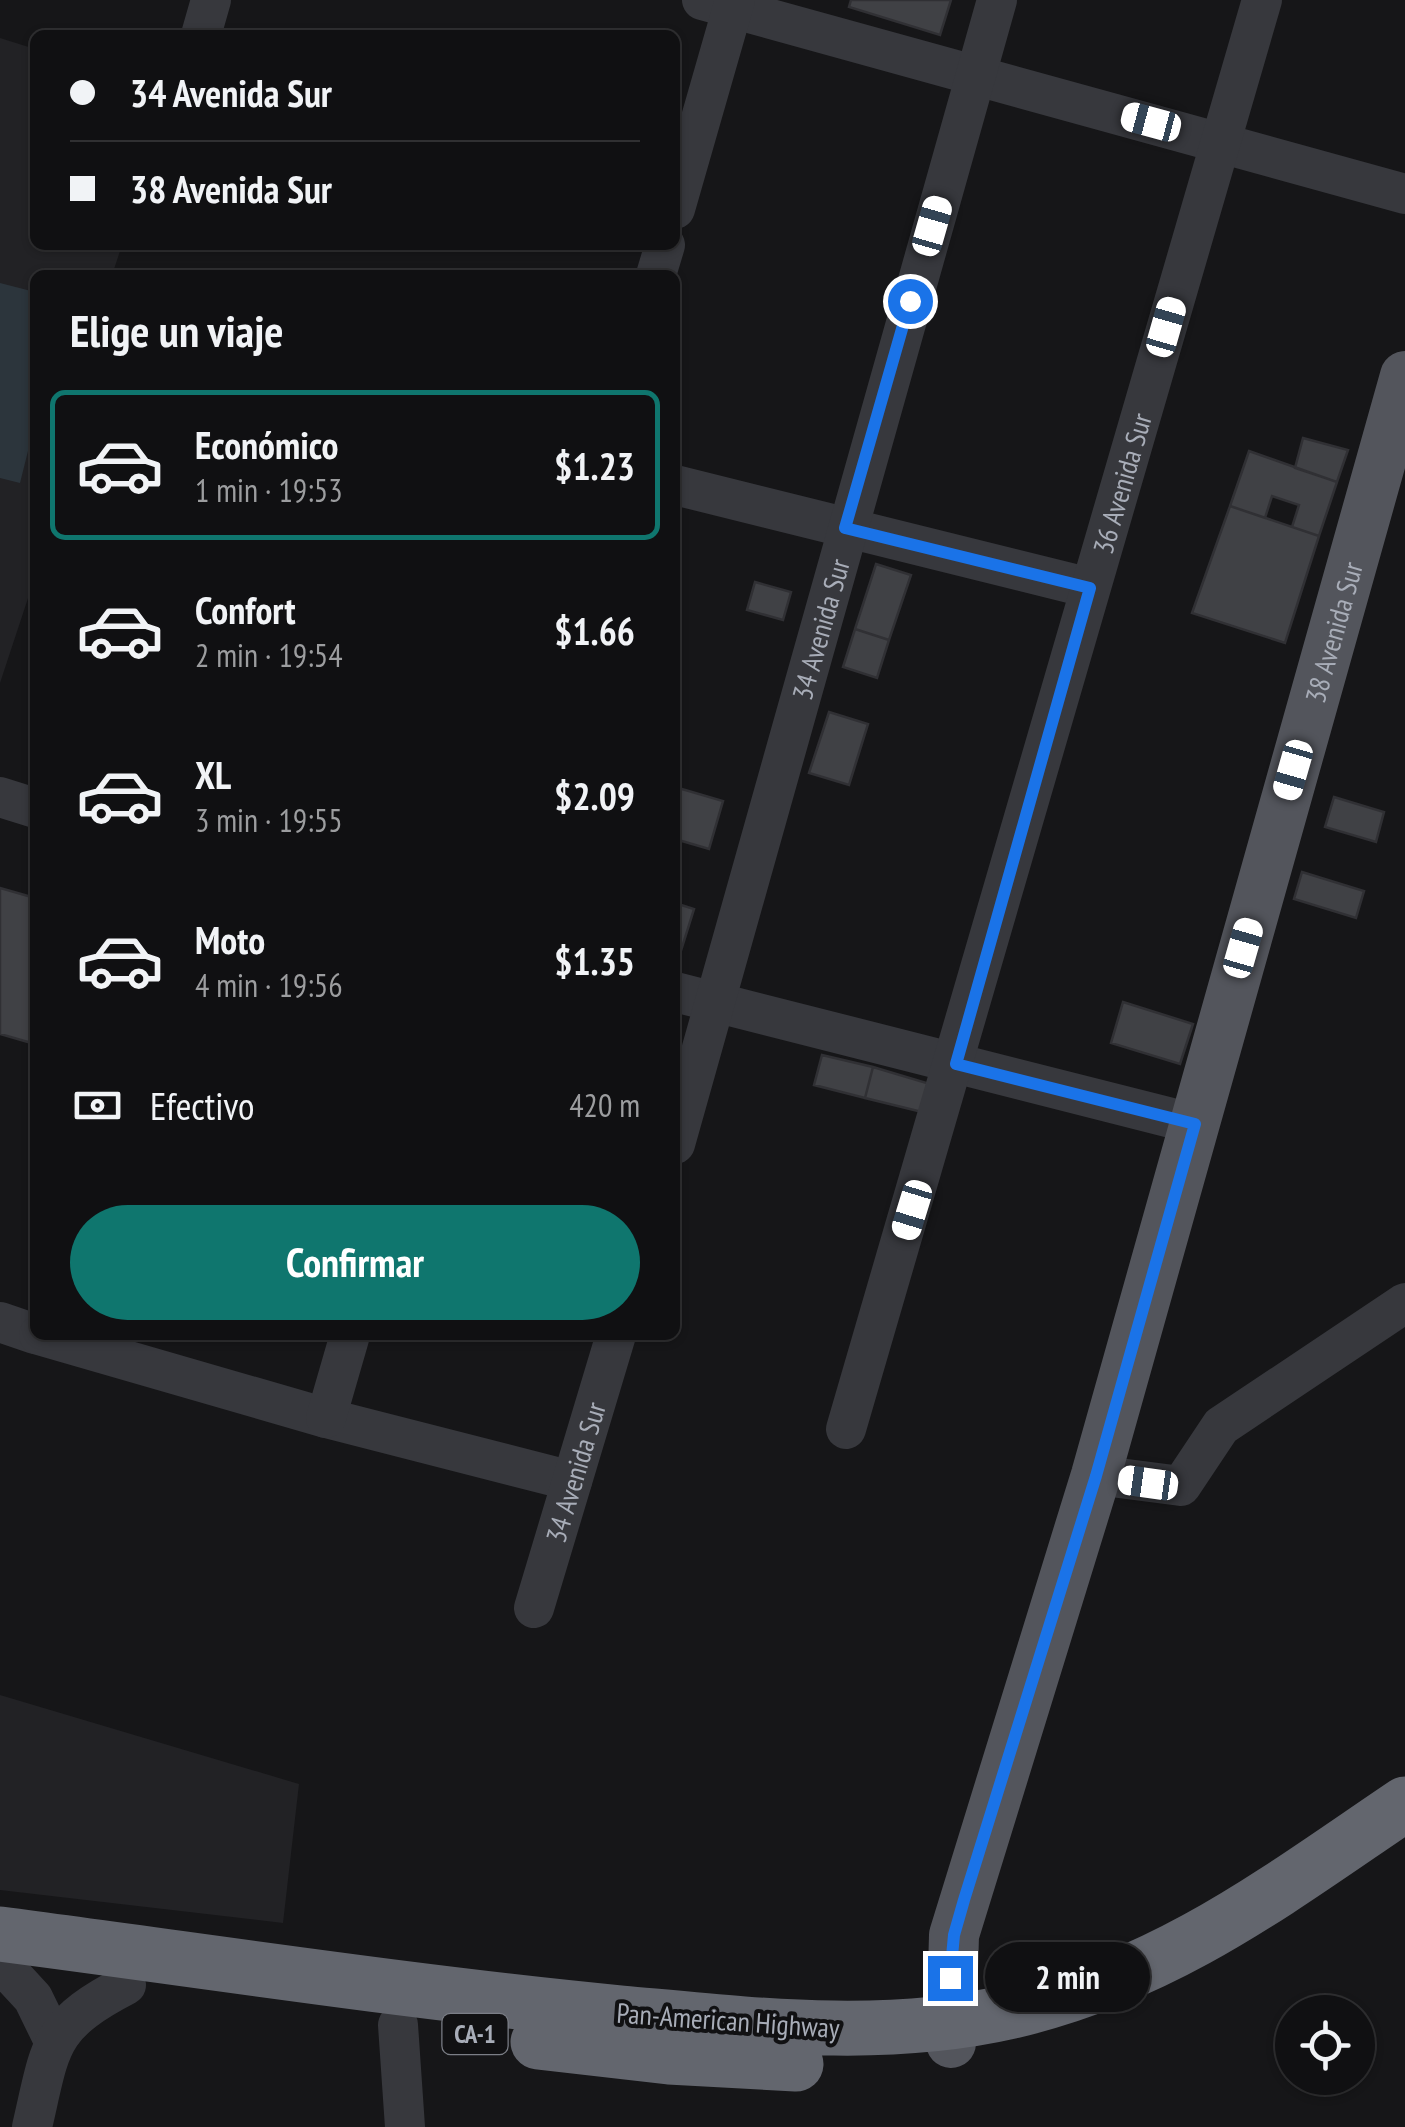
<!DOCTYPE html>
<html lang="es">
<head>
<meta charset="utf-8">
<style>
	body { margin:0; font-family:"PT Sans Narrow",sans-serif; background:#1e1e20; color:#f1f3f6; height:100vh; display:flex; flex-direction:column; font-size:38px; white-space:nowrap }
	* { box-sizing:border-box; margin:0 }
	p { font-size:32px; color:#9c9d9f }
	.icon { flex:none; width:55px; height:55px; fill:none; stroke:currentColor; stroke-width:2; stroke-linecap:round; stroke-linejoin:round }
	.map { position:relative; flex:1; overflow:hidden }
	.sheet { position:absolute; left:30px; top:270px; width:650px; height:1070px; display:flex; flex-direction:column; background:#101012; border-radius:15px; box-shadow:0 2px 8px #0004,0 0 0 2px #303032 }
	.sheet>* { flex:none }
	.banner { position:absolute; left:30px; top:30px; width:650px; height:220px; border-radius:15px; box-shadow:0 2px 8px #0004,0 0 0 2px #303032; display:grid; align-content:center; height:220px; padding:0 40px; background:#101012 }
	.buttons { position:absolute; left:1275px; top:1995px; display:grid; gap:20px }
	.buttons a { display:grid; place-items:center; width:100px; height:100px; border-radius:50%; background:#101012; box-shadow:0 2px 8px #0004,0 0 0 2px #303032; font-size:50px }
	.end { position:absolute; width:45px; height:45px; margin:-22px; border:12px solid #1a73e8; background:#fff; box-shadow:0 0 0 5px #fff }
	.from { border-radius:50% }
	.bubble { position:absolute; height:70px; border-radius:35px; background:#101012; box-shadow:0 2px 8px #0004,0 0 0 2px #303032; font-size:32px; font-weight:600; line-height:70px; text-align:center }
	.car { position:absolute; width:30px; height:60px; margin:-30px -15px; border-radius:12px; box-shadow:0 0 8px 2px #0007; background:linear-gradient(#fff 24%,#345 0 40%,#fff 0 76%,#345 0 86%,#fff 0) }
	.banner b { display:flex; align-items:center; gap:35px; height:95px; font-size:38px }
	.banner b+b { border-top:2px solid #303032 }
	.banner i { width:25px; height:25px; background:#f1f3f6 }
	ul { padding:0; list-style:none }
	li { display:flex; align-items:center; gap:30px; height:150px; margin:0 20px 15px; padding:0 20px; border:5px solid transparent; border-radius:15px }
	li div { flex:1 }
	li b { display:block; font-size:38px }
	li em { font-style:normal; font-weight:600 }
	li.on { border-color:#0f766e }
	li>.icon { width:90px; height:90px; stroke-width:1.5 }
	h2 { padding:0 40px; font-size:45px; line-height:120px }
	.pay { display:flex; align-items:center; gap:25px; height:110px; padding:0 40px; font-size:38px }
	.pay p { margin-inline-start:auto }
	.button { display:flex; gap:20px; margin-top:auto; padding:20px 40px }
	.button a { flex:1; height:115px; border-radius:60px; background:#0f766e; color:#fff; font-size:40px; font-weight:600; line-height:115px; text-align:center }
	.map>svg:first-child { display:block }
</style>
</head>
<body>
<div class="map">
<svg width="1405" height="2127" viewBox="0 0 1405 2127">
	<rect width="100%" height="100%" fill="#161618"/>
	<path fill="#222225" d="M 0,38 L 35,49 L 35,245 L 122,245 L 112,275 L 35,275 L 35,577 L 0,683 Z
		M 0,1695 L 299,1784 L 283,1923 L 0,1890 Z"/>
	<path fill="#2c353c" d="M 0,283 L 35,292 L 35,423 L 20,483 L 0,478 Z"/>
	<path fill="#404145" stroke="#303034" stroke-width="2.5" d="M 851,0 L 951,0 L 940,35 L 849,7 Z
		M 1303,438 L 1348,450 L 1337,482 L 1295,468 Z
		M 1249,451 L 1337,482 L 1319,536 L 1292,527 L 1299,505 L 1272,496 L 1265,518 L 1230,506 Z
		M 1230,506 L 1319,536 L 1285,643 L 1192,613 Z
		M 876,564 L 911,575 L 889,640 L 855,629 Z
		M 755,582 L 791,592 L 783,620 L 747,610 Z
		M 855,629 L 889,640 L 877,678 L 843,667 Z
		M 829,712 L 868,724 L 849,785 L 809,773 Z
		M 675,787 L 723,801 L 709,849 L 675,839 Z
		M 1334,797 L 1384,812 L 1376,842 L 1325,827 Z
		M 1302,872 L 1364,891 L 1356,918 L 1294,899 Z
		M 0,888 L 35,898 L 35,1044 L 0,1034 Z
		M 675,903 L 694,909 L 679,957 L 675,956 Z
		M 1123,1002 L 1193,1024 L 1180,1064 L 1111,1043 Z
		M 822,1055 L 873,1067 L 865,1098 L 814,1085 Z
		M 873,1067 L 930,1084 L 922,1112 L 865,1098 Z"/>
	<g fill="none" stroke-linecap="round" stroke-linejoin="round">
		<g stroke="#37383d" stroke-width="40">
			<path d="M 702,0 L 1405,194"/>
			<path d="M 201,35 L 211,0"/>
			<path d="M 675,209 L 735,0"/>
			<path d="M 656,275 L 665,245"/>
			<path d="M 675,485 L 1090,588"/>
			<path d="M 0,797 L 35,808"/>
			<path d="M 675,992 L 1195,1124"/>
			<path id="s1" d="M 675,1144 L 997,0"/>
			<path d="M 0,1322 L 35,1334"/>
			<path d="M 39,1335 L 326,1418 L 572,1481"/>
			<path d="M 326,1418 L 350,1335"/>
			<path id="s2" d="M 846,1429 L 1262,0"/>
			<path d="M 1096,1475 L 1181,1486 L 1221,1426 L 1405,1303"/>
			<path id="s3" d="M 534,1608 L 616,1335"/>
			<path d="M 10,1973 L 33,1998 L 53,2039"/>
			<path d="M 398,2025 L 405,2127"/>
			<path d="M 32,2127 C 51,2046 47,2026 126,1985"/>
		</g>
		<path stroke="#53555c" stroke-width="50" id="s4" d="M 951,2043 L 954,1935 L 1096,1475 L 1405,376"/>
		<path stroke="#63666e" stroke-width="55" d="M 0,1934 C 207,1961 414,1993 622,2013 C 753,2025 884,2041 1013,2011 C 1169,1974 1276,1891 1405,1804
			M 538,2042 L 669,2057 L 796,2064"/>
	</g>
	<g fill="none" stroke-linecap="round" stroke-linejoin="round">
		<path stroke="#1a73e8" stroke-width="12" d="M 910,301 L 845,528 L 1090,588 L 956,1064 L 1195,1124 L 1096,1476 L 964,1900 L 954,1935 L 950,1978"/>
	</g>
	<g text-anchor="middle" dominant-baseline="central" stroke-width="8" stroke-linejoin="round" paint-order="stroke">
		<rect fill="#111113" stroke="#7b7e86" stroke-width="2.5" x="442.5" y="2014" width="65" height="40" rx="8"/>
		<g font-size="25" font-weight="bold" fill="#a8adb8">
			<text x="475" y="2034">CA-1</text>
		</g>
		<g font-size="28" fill="#a8adb8" stroke="#111113">
			<text stroke="none"><textPath href="#s2" startOffset="985">36 Avenida Sur</textPath></text>
			<text stroke="none"><textPath href="#s1" startOffset="535">34 Avenida Sur</textPath></text>
			<text stroke="none"><textPath href="#s4" startOffset="1465">38 Avenida Sur</textPath></text>
			<text stroke="none"><textPath href="#s3" startOffset="142">34 Avenida Sur</textPath></text>
			<text transform="translate(728 2020) rotate(4)">Pan-American Highway</text>
		</g>
	</g>
</svg>
<div class="buttons">
<a><svg class="icon" aria-label="locate" viewBox="0 0 24 24"><circle cx="12" cy="12" r="6"/><path d="M12 2v4M12 18v4M2 12h4M18 12h4"/></svg></a>
</div>
<i class="end from" style="left:910px;top:301px"></i>
<i class="end" style="left:950px;top:1978px"></i>
<div class="bubble" style="left:985px;top:1942px;width:165px">2 min</div>
<i class="car" style="left:1151px;top:122px;rotate:285deg"></i>
<i class="car" style="left:932px;top:226px;rotate:16deg"></i>
<i class="car" style="left:1166px;top:327px;rotate:16deg"></i>
<i class="car" style="left:1293px;top:770px;rotate:196deg"></i>
<i class="car" style="left:1243px;top:948px;rotate:16deg"></i>
<i class="car" style="left:912px;top:1210px;rotate:197deg"></i>
<i class="car" style="left:1148px;top:1483px;rotate:278deg"></i>
<div class="banner">
<b><i class="from"></i>34 Avenida Sur</b>
<b><i></i>38 Avenida Sur</b>
</div>
<section class="sheet">
<h2>Elige un viaje</h2>
<ul>
<li class="on"><svg class="icon" aria-label="car" viewBox="0 0 24 24"><path d="M5 17H2v-5l4-1 3-4h7l3 4 3 1v5h-3M9 17h6M6 11h13"/><circle cx="7" cy="17" r="2"/><circle cx="17" cy="17" r="2"/></svg><div><b>Económico</b><p>1 min · 19:53</p></div><em>$1.23</em></li>
<li><svg class="icon" aria-label="car" viewBox="0 0 24 24"><path d="M5 17H2v-5l4-1 3-4h7l3 4 3 1v5h-3M9 17h6M6 11h13"/><circle cx="7" cy="17" r="2"/><circle cx="17" cy="17" r="2"/></svg><div><b>Confort</b><p>2 min · 19:54</p></div><em>$1.66</em></li>
<li><svg class="icon" aria-label="car" viewBox="0 0 24 24"><path d="M5 17H2v-5l4-1 3-4h7l3 4 3 1v5h-3M9 17h6M6 11h13"/><circle cx="7" cy="17" r="2"/><circle cx="17" cy="17" r="2"/></svg><div><b>XL</b><p>3 min · 19:55</p></div><em>$2.09</em></li>
<li><svg class="icon" aria-label="car" viewBox="0 0 24 24"><path d="M5 17H2v-5l4-1 3-4h7l3 4 3 1v5h-3M9 17h6M6 11h13"/><circle cx="7" cy="17" r="2"/><circle cx="17" cy="17" r="2"/></svg><div><b>Moto</b><p>4 min · 19:56</p></div><em>$1.35</em></li>
</ul>
<div class="pay"><svg class="icon" aria-label="cash" viewBox="0 0 24 24"><path d="M3 7h18v10H3z"/><circle cx="12" cy="12" r="2"/></svg>Efectivo<p>420 m</p></div>
<div class="button"><a>Confirmar</a></div>
</section>
</div>
</body>
</html>
